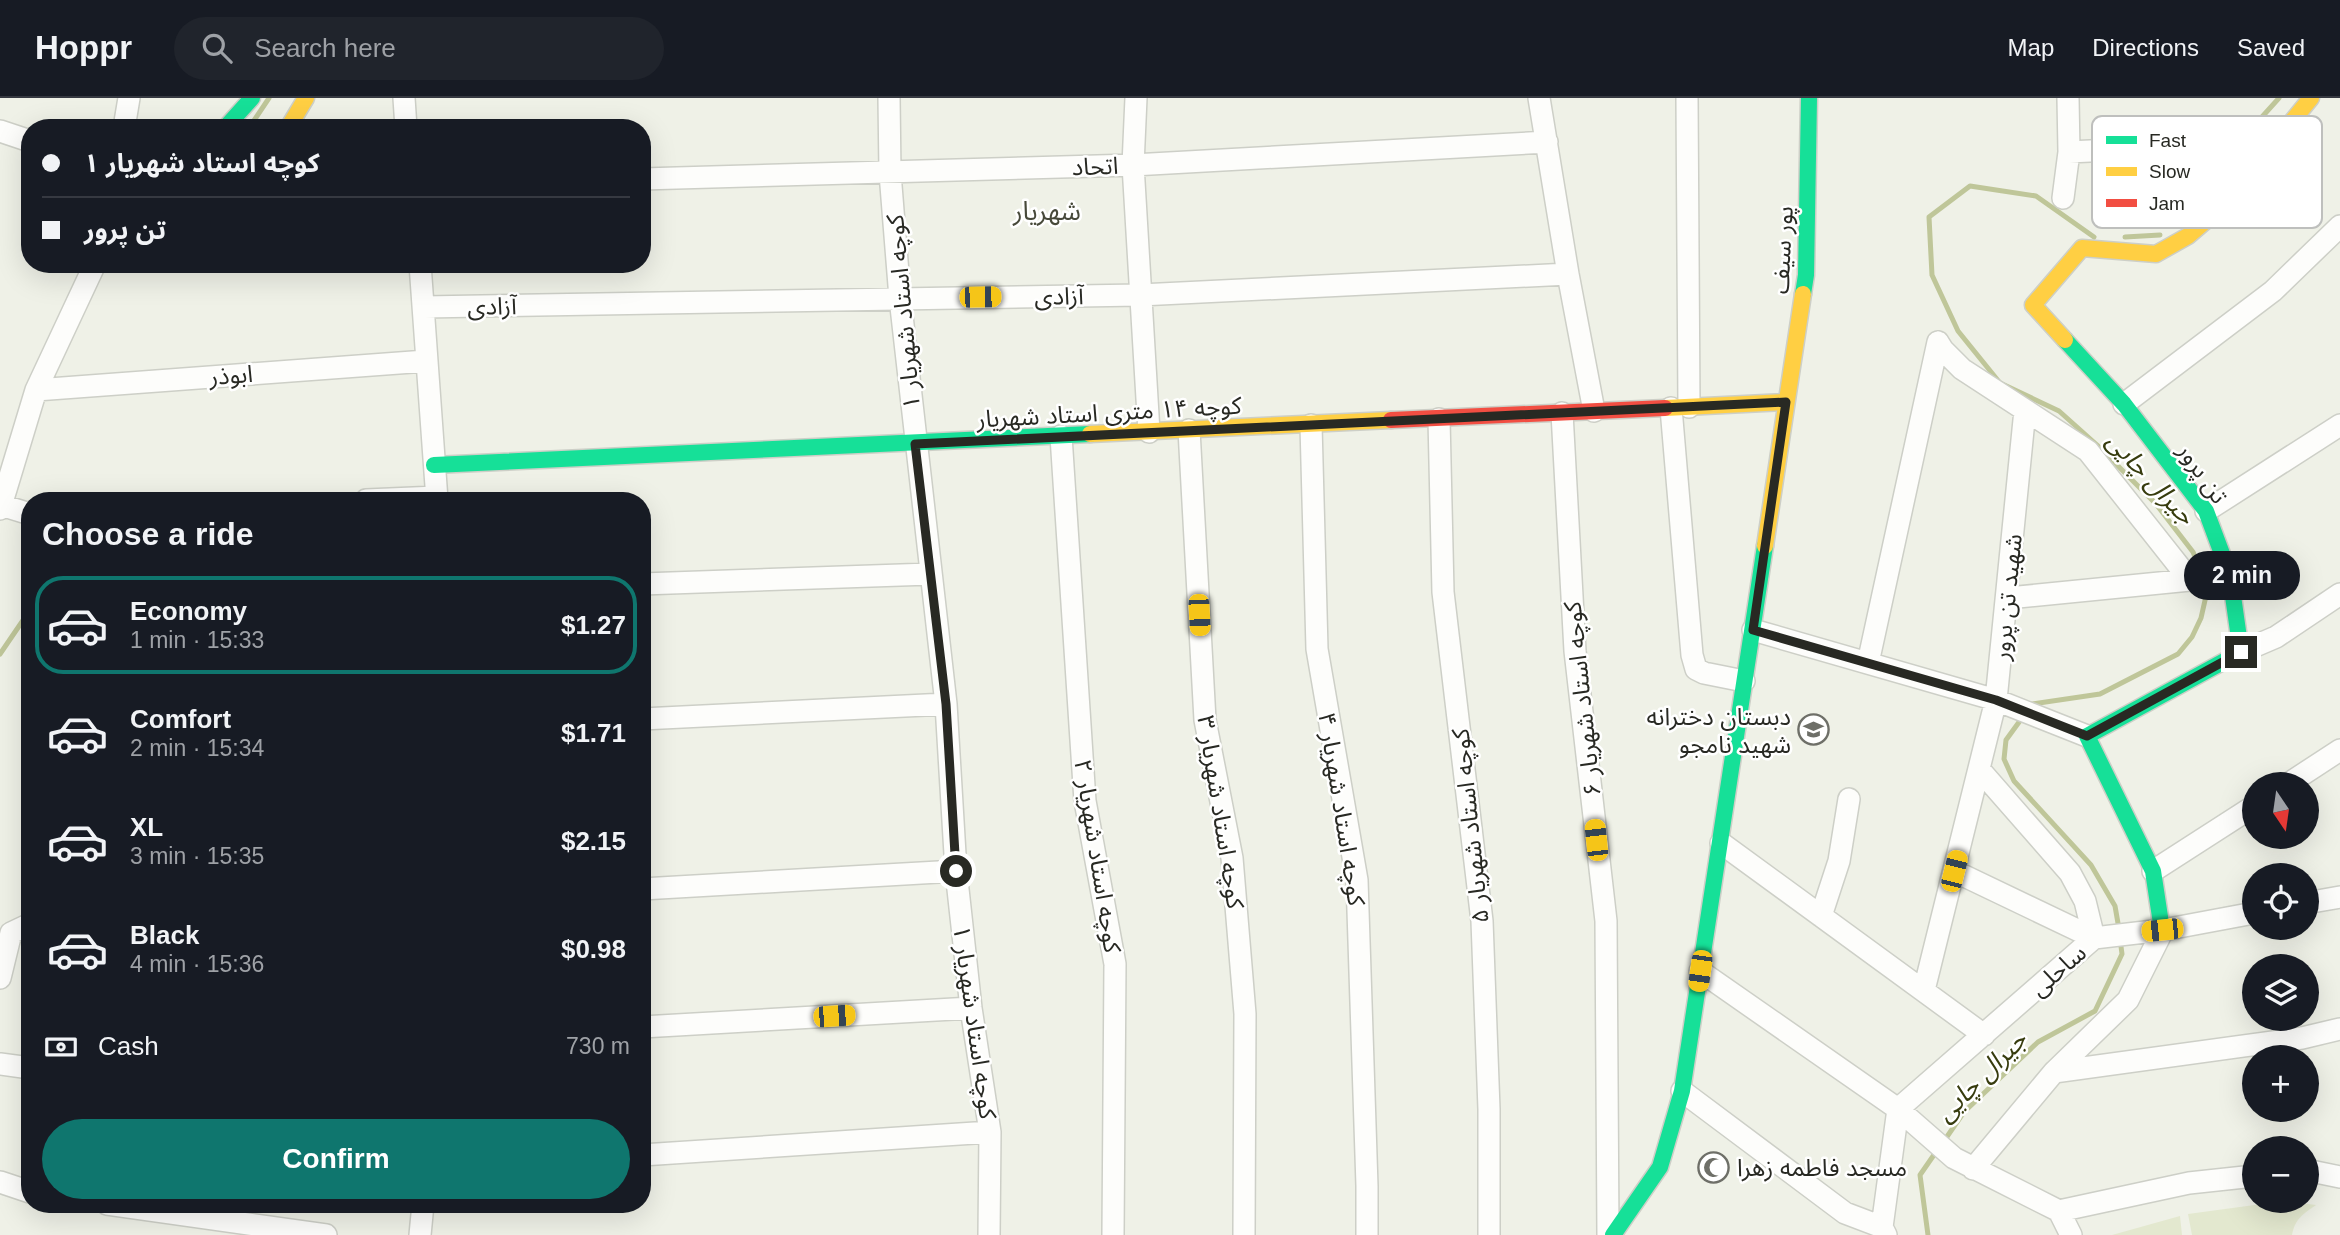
<!DOCTYPE html>
<html lang="en">
<head>
<meta charset="utf-8">
<style>
	body { margin:0; font-family:Arial,"Noto Sans Arabic",sans-serif; background:#20242c; color:#f1f3f6; height:100vh; display:flex; flex-direction:column; font-size:26px; white-space:nowrap }
	* { box-sizing:border-box; margin:0 }
	p { font-size:23px; color:#9ea1a6 }
	.icon { flex:none; width:38px; height:38px; fill:none; stroke:currentColor; stroke-width:2; stroke-linecap:round; stroke-linejoin:round }
	.map { position:relative; flex:1; overflow:hidden }
	.sheet { position:absolute; left:21px; top:394px; width:630px; height:721px; display:flex; flex-direction:column; background:#171b24; border-radius:28px; box-shadow:0 7px 28px #0002 }
	.sheet>* { flex:none }
	.guide { position:absolute; left:21px; top:21px; width:630px; height:154px; border-radius:28px; box-shadow:0 7px 28px #0002; display:grid; align-content:center; height:154px; padding:0 21px; background:#171b24 }
	.needle { width:46px; rotate:167deg }
	.fabs { position:absolute; left:2242px; top:674px; display:grid; gap:14px }
	.fabs a { display:grid; place-items:center; width:77px; height:77px; border-radius:50%; background:#171b24; box-shadow:0 7px 28px #0002; font-size:35px }
	.end { position:absolute; width:32px; height:32px; margin:-16px; border:9px solid #282923; background:#fff; box-shadow:0 0 0 4px #fff }
	.from { border-radius:50% }
	.bubble { position:absolute; height:49px; border-radius:24px; background:#171b24; box-shadow:0 7px 28px #0002; font-size:23px; font-weight:800; line-height:49px; text-align:center }
	.car { position:absolute; width:21px; height:42px; margin:-21px -10px; border-radius:9px; box-shadow:0 0 5px 2px #0007; background:linear-gradient(#f5c518 24%,#345 0 40%,#f5c518 0 76%,#345 0 86%,#f5c518 0) }
	.guide b { display:flex; align-items:center; gap:24px; height:66px; font-size:26px }
	.guide b+b { border-top:2px solid #363941 }
	.guide i { width:18px; height:18px; background:#f1f3f6 }
	ul { padding:0; list-style:none }
	li { display:flex; align-items:center; gap:21px; height:98px; margin:0 14px 10px; padding:0 7px; border:4px solid transparent; border-radius:28px }
	li div { flex:1 }
	li b { display:block; font-size:26px }
	li em { font-style:normal; font-weight:800 }
	li.on { border-color:#0f766e }
	li>.icon { width:63px; height:63px; stroke-width:1.5 }
	h2 { padding:0 21px; font-size:32px; line-height:84px }
	.pay { display:flex; align-items:center; gap:18px; height:77px; padding:0 21px; font-size:26px }
	.pay p { margin-inline-start:auto }
	.action { display:flex; gap:14px; margin-top:auto; padding:14px 21px }
	.action a { flex:1; height:80px; border-radius:42px; background:#0f766e; color:#fff; font-size:28px; font-weight:800; line-height:80px; text-align:center }
	header { display:flex; align-items:center; gap:42px; box-sizing:border-box; height:98px; padding:0 35px; background:#171b24; border-bottom:2px solid #363941 }
	header strong { font-size:33px }
	nav { display:flex; gap:38px; margin-inline-start:auto; font-size:24px }
	.search { width:490px; height:63px; background:#20242c; display:flex; align-items:center; gap:18px; box-sizing:border-box; padding:0 24px; border-radius:38px; color:#9ea1a6; font-size:26px }
	.map>svg:first-child { display:block }
</style>
</head>
<body>
<header>
<strong>Hoppr</strong>
<div class="search"><svg class="icon" aria-label="search" viewBox="0 0 24 24"><circle cx="10" cy="10" r="6"/><path d="M15 15l6 6"/></svg>Search here</div>
<nav><a>Map</a><a>Directions</a><a>Saved</a></nav>
</header>
<div class="map">
<svg width="2340" height="1137" viewBox="0 0 2340 1137">
	<rect width="100%" height="100%" fill="#eff1e7"/>
	<path fill="#e3e8cf" d="M 2284,1103 L 2316,1107 C 2303,1116 2295,1121 2292,1137 L 2192,1137 L 2188,1116 Z
		M 2180,1118 L 2182,1137 L 2112,1137 Z"/>
	<g fill="none" stroke-linecap="round" stroke-linejoin="round">
		<path stroke="#bfc699" stroke-width="5" d="M 249,30 L 269,0
			M 2202,108 L 2252,30 L 2279,0
			M 2125,139 L 2160,137
			M 0,556 L 30,512
			M 2030,609 L 2032,606 L 2100,596 L 2178,556 L 2192,539 L 2201,520 L 2206,498 L 2203,478 L 2193,454 L 2156,406 L 2097,347 L 2059,313 L 2000,285 L 1958,233 L 1932,177 L 1929,119 L 1970,88 L 2036,98 L 2094,139
			M 2022,620 L 2006,642 L 2004,661 L 2014,683 L 2091,767 L 2115,808 L 2119,831
			M 1944,1043 L 1964,1014 L 2038,944 L 2095,913 L 2122,856 L 2120,841
			M 1928,1137 L 1920,1077 L 1938,1051"/>
		<defs>
			<path id="street" d="M 404,0 L 406,30
				M 889,0 L 890,75 L 900,200 L 946,606 L 956,773 L 971,910 L 990,1034 L 989,1137
				M 1136,0 L 1133,67 L 1149,334
				M 1539,0 L 1568,176 L 1594,313
				M 1687,0 L 1689,309
				M 2068,0 L 2069,54 L 2216,47
				M 124,30 L 129,0
				M 0,33 L 30,43
				M 642,81 L 1133,67 L 1547,44
				M 2063,100 L 2069,54
				M 420,166 L 437,402
				M 424,209 L 1140,197 L 1568,176
				M 1938,244 L 1943,252 L 1962,271 L 2088,353 L 2190,482 L 2008,500
				M 36,292 L 426,263
				M 2124,306 L 2273,193 L 2340,128
				M 1671,310 L 1692,557 L 1696,571 L 1704,575 L 1744,583
				M 1562,315 L 1575,553 L 1606,823 L 1608,1137
				M 1439,321 L 1443,494 L 1482,823 L 1489,1011 L 1489,1137
				M 1311,327 L 1317,551 L 1357,782 L 1367,1088 L 1367,1137
				M 1189,332 L 1205,622 L 1232,760 L 1245,916 L 1244,1137
				M 1061,338 L 1085,703 L 1115,866 L 1113,1137
				M 366,402 L 437,399
				M 1,407 L 30,416
				M 0,411 L 36,292 L 95,166
				M 2206,413 L 2340,327
				M 642,486 L 930,476
				M 1753,532 L 1996,602 L 2025,312
				M 2241,554 L 2276,539 L 2340,496
				M 1868,565 L 1938,244
				M 642,621 L 946,606
				M 2288,686 L 2340,652
				M 1721,745 L 1984,937
				M 1954,773 L 2094,840 L 2162,832
				M 2153,773 L 2254,708
				M 642,791 L 956,773
				M 2306,805 L 2340,799
				M 1821,818 L 1839,763 L 1849,701
				M 1700,873 L 1898,1011 L 1954,1060 L 2059,1113
				M 0,880 L 11,835 L 30,826
				M 1924,892 L 1996,602 L 2087,638
				M 642,929 L 971,910
				M 0,966 L 30,970
				M 2054,974 L 2302,940 L 2340,931
				M 1682,993 L 1845,1115 L 1882,1129
				M 642,1057 L 990,1034
				M 1973,1071 L 2054,974 L 2128,902 L 2163,832 L 2254,815
				M 2306,1072 L 2340,1079
				M 0,1084 L 30,1094
				M 107,1106 L 326,1137
				M 420,1137 L 423,1106
				M 1886,1137 L 1882,1129 L 1898,1011 L 2094,840 L 2085,803 L 2070,775 L 1979,671
				M 2071,1137 L 2059,1113 L 2189,1085 L 2254,1078"/>
			<path id="fast" d="M 225,30 L 252,0
				M 1803,196 L 1806,177 L 1809,0
				M 2065,242 L 2124,306 L 2206,413 L 2230,477 L 2241,554 L 2087,638 L 2153,773 L 2162,832
				M 434,367 L 1090,336
				M 1613,1137 L 1660,1069 L 1682,993 L 1765,448"/>
			<path id="slow" d="M 288,30 L 306,0
				M 2065,242 L 2033,207 L 2082,150 L 2156,156 L 2188,138 L 2223,108 L 2311,0
				M 1665,310 L 1785,304
				M 1090,336 L 1391,322
				M 1765,448 L 1803,196"/>
			<path id="jam" d="M 1391,322 L 1665,310"/>
		</defs>
		<use href="#street" stroke="#cdcfc7" stroke-width="24"/>
		<use href="#fast" stroke="#cdcfc7" stroke-width="19"/>
		<use href="#slow" stroke="#cdcfc7" stroke-width="19"/>
		<use href="#jam" stroke="#cdcfc7" stroke-width="19"/>
		<use href="#street" stroke="#fdfdfb" stroke-width="21"/>
		<use href="#fast" stroke="#16e098" stroke-width="16"/>
		<use href="#slow" stroke="#ffcf43" stroke-width="16"/>
		<use href="#jam" stroke="#f24e42" stroke-width="16"/>
	</g>
	<g fill="none" stroke-linecap="round" stroke-linejoin="round">
		<path stroke="#282923" stroke-width="9" d="M 956,773 L 946,606 L 915,346 L 1786,304 L 1753,532 L 1996,602 L 2087,638 L 2241,554"/>
	</g>
	<defs>
		<symbol id="school-ring" viewBox="-11 -11 22 22"><circle r="9.5" fill="#fff" stroke="#6e6f68" stroke-width="1.5"/><path d="M0-5L7-2L0 1L-7-2ZM-4 1L0 2.5L4 1V4Q0 6-4 4Z" fill="#6e6f68"/></symbol>
		<symbol id="mosque-ring" viewBox="-11 -11 22 22"><circle r="9.5" fill="#fff" stroke="#6e6f68" stroke-width="1.5"/><path d="M3.5-4.9A6 6 0 1 0 3.5 4.9A5 5 0 1 1 3.5-4.9Z" fill="#6e6f68"/></symbol>
	</defs>
	<g fill-rule="evenodd">
		<use href="#school-ring" x="1796" y="614" width="35" height="35"/>
		<use href="#mosque-ring" x="1696" y="1052" width="35" height="35"/>
	</g>
	<g text-anchor="middle" dominant-baseline="central" stroke-width="5" stroke-linejoin="round" paint-order="stroke">
		<g font-size="24" fill="#282923" stroke="#fff">
			<text transform="translate(1095 68) rotate(-2)">اتحاد</text>
			<text transform="translate(1782 152) rotate(-87)">پور سیف</text>
			<text transform="translate(1059 198) rotate(-1)">آزادی</text>
			<text transform="translate(492 208) rotate(-1)">آزادی</text>
			<text transform="translate(903 214) rotate(-95)">کوچه استاد شهریار ۱</text>
			<text transform="translate(231 277) rotate(-4)">ابوذر</text>
			<text transform="translate(1109 314) rotate(-3)">کوچه ۱۴ متری استاد شهریار</text>
			<text transform="translate(2203 375) rotate(55)">تن پرور</text>
			<text transform="translate(2007 499) rotate(-84)">شهید تن پرور</text>
			<text transform="translate(1582 601) rotate(-96)">کوچه استاد شهریار ۶</text>
			<text transform="translate(1342 711) rotate(81)">کوچه استاد شهریار ۴</text>
			<text transform="translate(1221 714) rotate(81)">کوچه استاد شهریار ۳</text>
			<text transform="translate(1470 728) rotate(-96)">کوچه استاد شهریار ۵</text>
			<text transform="translate(1098 758) rotate(81)">کوچه استاد شهریار ۲</text>
			<text transform="translate(2058 872) rotate(-41)">ساحلی</text>
			<text transform="translate(975 924) rotate(82)">کوچه استاد شهریار ۱</text>
		</g>
		<g font-size="24" fill="#282923" stroke="#fff" text-anchor="end">
			<text x="1791" y="618">دبستان دخترانه<tspan x="1791" dy="28">شهید نامجو</tspan></text>
			<text x="1737" y="1069" text-anchor="start">مسجد فاطمه زهرا</text>
		</g>
		<g font-size="26" fill="#47493a" stroke="#fff">
			<text x="1047" y="113">شهریار</text>
		</g>
		<g font-size="26" font-style="italic" fill="#373c0e" stroke="#fff">
			<text transform="translate(2151 380) rotate(47)">جیرال چایی</text>
			<text transform="translate(1981 978) rotate(-45)">جیرال چایی</text>
		</g>
	</g>
	<rect x="2092" y="18" width="230" height="112" rx="10" fill="#fff" stroke="#bebfbd" stroke-width="2"/>
	<rect x="2106" y="38" width="31" height="8" fill="#16e098"/>
	<rect x="2106" y="69" width="31" height="9" fill="#ffcf43"/>
	<rect x="2106" y="101" width="31" height="8" fill="#f24e42"/>
	<g font-size="19" fill="#282923">
		<text x="2149" y="49">Fast</text>
		<text x="2149" y="80">Slow</text>
		<text x="2149" y="112">Jam</text>
	</g>
</svg>
<div class="fabs">
<a><svg class="needle" viewBox="-14 -14 28 28"><path d="M0-13l5 13h-10z" fill="#e53935"/><path d="M0 13l5-13h-10z" fill="#9ea1a6"/></svg></a>
<a><svg class="icon" aria-label="locate" viewBox="0 0 24 24"><circle cx="12" cy="12" r="6"/><path d="M12 2v4M12 18v4M2 12h4M18 12h4"/></svg></a>
<a><svg class="icon" aria-label="layers" viewBox="0 0 24 24"><path d="M12 4l9 5-9 5-9-5zM3 14l9 5 9-5"/></svg></a>
<a>+</a>
<a>−</a>
</div>
<i class="end from" style="left:956px;top:773px"></i>
<i class="end" style="left:2241px;top:554px"></i>
<div class="bubble" style="left:2184px;top:453px;width:116px">2 min</div>
<i class="car" style="left:980px;top:199px;rotate:89deg"></i>
<i class="car" style="left:1199px;top:517px;rotate:177deg"></i>
<i class="car" style="left:1596px;top:742px;rotate:354deg"></i>
<i class="car" style="left:1954px;top:773px;rotate:14deg"></i>
<i class="car" style="left:2162px;top:832px;rotate:264deg"></i>
<i class="car" style="left:1700px;top:873px;rotate:188deg"></i>
<i class="car" style="left:834px;top:918px;rotate:86deg"></i>
<div class="guide">
<b><i class="from"></i>کوچه استاد شهریار ۱</b>
<b><i></i>تن پرور</b>
</div>
<section class="sheet">
<h2>Choose a ride</h2>
<ul>
<li class="on"><svg class="icon" aria-label="car" viewBox="0 0 24 24"><path d="M5 17H2v-5l4-1 3-4h7l3 4 3 1v5h-3M9 17h6M6 11h13"/><circle cx="7" cy="17" r="2"/><circle cx="17" cy="17" r="2"/></svg><div><b>Economy</b><p>1 min · 15:33</p></div><em>$1.27</em></li>
<li><svg class="icon" aria-label="car" viewBox="0 0 24 24"><path d="M5 17H2v-5l4-1 3-4h7l3 4 3 1v5h-3M9 17h6M6 11h13"/><circle cx="7" cy="17" r="2"/><circle cx="17" cy="17" r="2"/></svg><div><b>Comfort</b><p>2 min · 15:34</p></div><em>$1.71</em></li>
<li><svg class="icon" aria-label="car" viewBox="0 0 24 24"><path d="M5 17H2v-5l4-1 3-4h7l3 4 3 1v5h-3M9 17h6M6 11h13"/><circle cx="7" cy="17" r="2"/><circle cx="17" cy="17" r="2"/></svg><div><b>XL</b><p>3 min · 15:35</p></div><em>$2.15</em></li>
<li><svg class="icon" aria-label="car" viewBox="0 0 24 24"><path d="M5 17H2v-5l4-1 3-4h7l3 4 3 1v5h-3M9 17h6M6 11h13"/><circle cx="7" cy="17" r="2"/><circle cx="17" cy="17" r="2"/></svg><div><b>Black</b><p>4 min · 15:36</p></div><em>$0.98</em></li>
</ul>
<div class="pay"><svg class="icon" aria-label="cash" viewBox="0 0 24 24"><path d="M3 7h18v10H3z"/><circle cx="12" cy="12" r="2"/></svg>Cash<p>730 m</p></div>
<div class="action"><a>Confirm</a></div>
</section>
</div>
</body>
</html>
